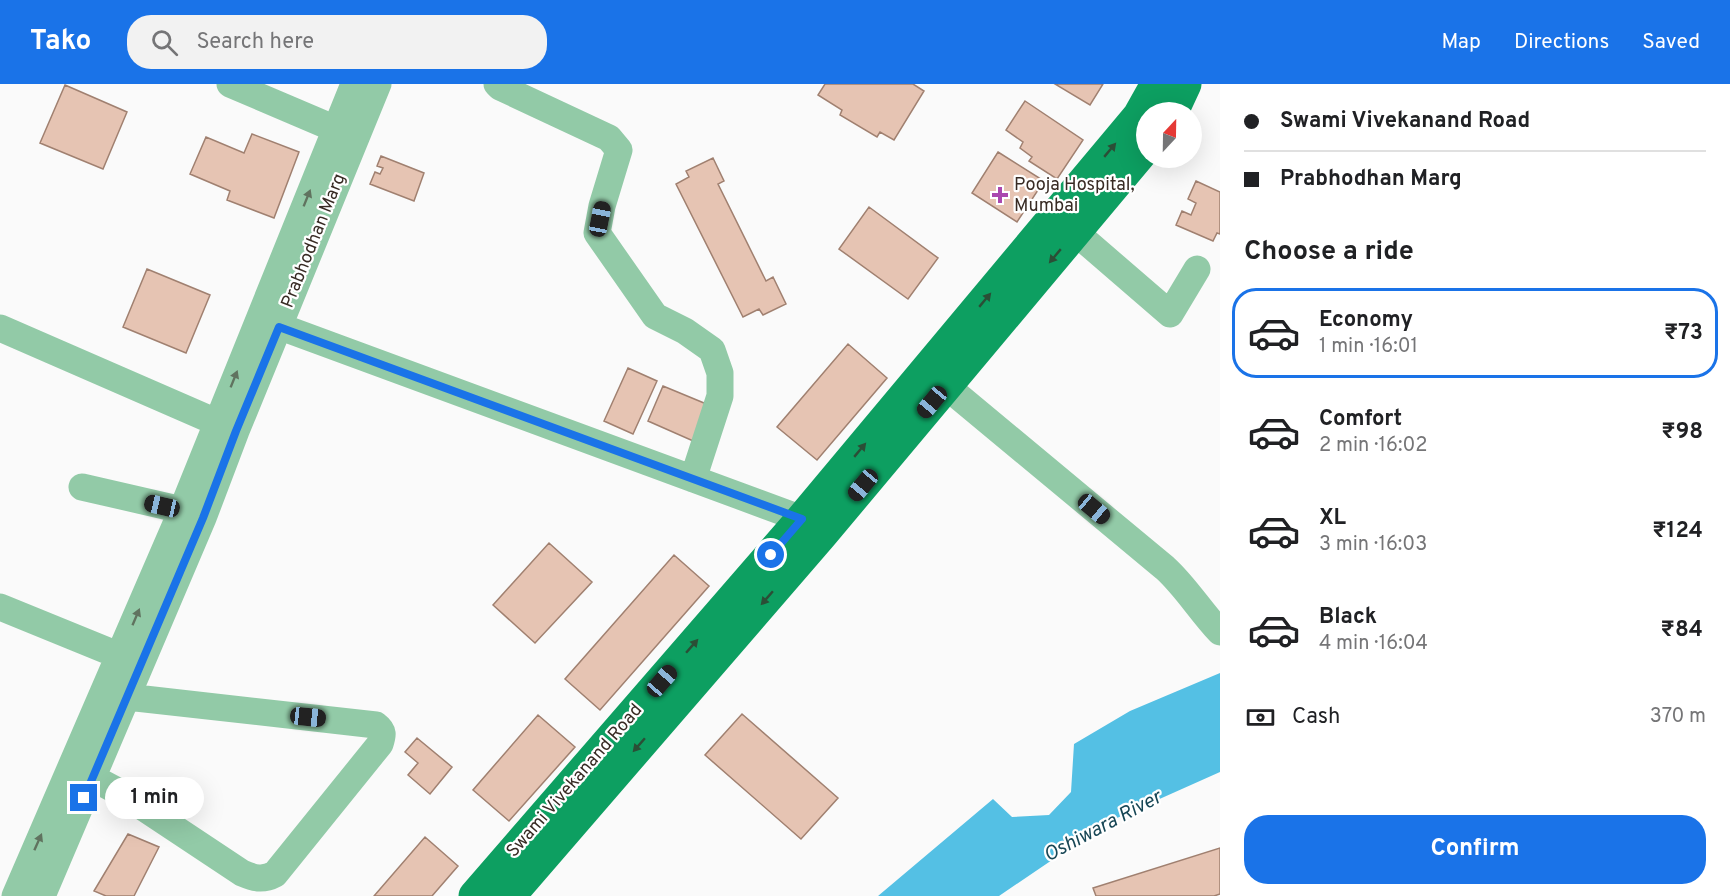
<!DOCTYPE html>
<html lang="en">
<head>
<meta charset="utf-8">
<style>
	body { margin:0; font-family:Overpass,sans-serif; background:#f2f2f2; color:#202124; height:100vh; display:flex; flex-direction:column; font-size:22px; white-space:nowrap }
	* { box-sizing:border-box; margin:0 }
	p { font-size:20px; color:#757577 }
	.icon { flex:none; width:33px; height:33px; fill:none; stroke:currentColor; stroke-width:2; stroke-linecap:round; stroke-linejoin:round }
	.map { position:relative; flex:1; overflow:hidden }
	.sheet { display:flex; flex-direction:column; background:#fff; width:510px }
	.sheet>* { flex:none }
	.banner { display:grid; align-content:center; height:132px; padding:0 24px; background:#fff }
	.needle { width:39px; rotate:22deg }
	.tools { position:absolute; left:1136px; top:18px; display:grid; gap:12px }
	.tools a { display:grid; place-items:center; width:66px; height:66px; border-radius:50%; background:#fff; box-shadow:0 6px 24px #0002; font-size:30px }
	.end { position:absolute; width:27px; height:27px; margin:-14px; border:8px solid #1a73e8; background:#fff; box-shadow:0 0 0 3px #fff }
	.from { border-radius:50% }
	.bubble { position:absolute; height:42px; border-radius:21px; background:#fff; box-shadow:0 6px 24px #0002; font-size:20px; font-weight:700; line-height:42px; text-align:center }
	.car { position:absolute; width:18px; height:36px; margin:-18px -9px; border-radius:8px; box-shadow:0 0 4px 2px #0007; background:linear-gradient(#222 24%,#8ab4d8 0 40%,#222 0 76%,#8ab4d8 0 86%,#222 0) }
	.banner b { display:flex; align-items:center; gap:21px; height:57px; font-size:22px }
	.banner b+b { border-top:2px solid #e0e0e0 }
	.banner i { width:15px; height:15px; background:#202124 }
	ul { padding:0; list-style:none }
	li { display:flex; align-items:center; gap:18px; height:90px; margin:0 12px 9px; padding:0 12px; border:3px solid transparent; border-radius:24px }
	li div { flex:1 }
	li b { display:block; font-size:22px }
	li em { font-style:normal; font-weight:700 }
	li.current { border-color:#1a73e8 }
	li>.icon { width:54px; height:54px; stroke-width:1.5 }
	h2 { padding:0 24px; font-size:27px; line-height:72px }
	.pay { display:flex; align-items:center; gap:15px; height:66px; padding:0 24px; font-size:22px }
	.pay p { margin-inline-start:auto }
	.button { display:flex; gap:12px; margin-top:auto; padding:12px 24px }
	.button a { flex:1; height:69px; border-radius:24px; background:#1a73e8; color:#fff; font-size:24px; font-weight:700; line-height:69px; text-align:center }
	header { display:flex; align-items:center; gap:36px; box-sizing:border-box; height:84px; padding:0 30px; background:#1a73e8; color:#fff }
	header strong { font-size:28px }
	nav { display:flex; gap:33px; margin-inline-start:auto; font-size:21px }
	.search { width:420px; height:54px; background:#f2f2f2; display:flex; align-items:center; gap:15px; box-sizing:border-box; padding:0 21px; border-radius:24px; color:#757577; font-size:22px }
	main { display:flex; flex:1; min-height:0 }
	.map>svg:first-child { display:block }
</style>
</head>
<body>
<header>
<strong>Tako</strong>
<div class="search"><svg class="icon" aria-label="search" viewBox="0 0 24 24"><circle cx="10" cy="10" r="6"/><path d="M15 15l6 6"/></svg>Search here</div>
<nav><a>Map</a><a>Directions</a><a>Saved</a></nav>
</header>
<main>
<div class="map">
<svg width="1220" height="812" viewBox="0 0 1220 812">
	<rect width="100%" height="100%" fill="#fafafa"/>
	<path fill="#54c0e4" d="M 1220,589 L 1220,688 L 1108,738 L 999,812 L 878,812 L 993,715 L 1012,733 L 1049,731 L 1071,708 L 1074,660 L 1130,627 Z"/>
	<path fill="#e6c4b3" stroke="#a08070" stroke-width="1.5" d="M 825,0 L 913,0 L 924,7 L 894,56 L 880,48 L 877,53 L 840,31 L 842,26 L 818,11 Z
		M 1055,0 L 1103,0 L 1090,21 Z
		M 65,1 L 127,28 L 103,85 L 40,59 Z
		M 1025,17 L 1083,56 L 1057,95 L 1029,77 L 1032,73 L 1020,64 L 1023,58 L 1006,46 Z
		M 252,50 L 299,68 L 274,134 L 227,116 L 230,107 L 190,90 L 206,53 L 244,69 Z
		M 998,68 L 1044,97 L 1017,138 L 972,109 Z
		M 381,72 L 424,89 L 414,117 L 370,100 L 375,88 L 380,90 L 383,84 L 377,82 Z
		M 713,74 L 724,97 L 718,100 L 766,197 L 773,193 L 786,220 L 763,231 L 759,225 L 743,233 L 676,100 L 689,93 L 686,87 Z
		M 1196,97 L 1220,108 L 1220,150 L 1217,149 L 1213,157 L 1176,141 L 1182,127 L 1191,131 L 1196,119 L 1188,115 Z
		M 869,123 L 938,174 L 908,215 L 839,165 Z
		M 147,185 L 210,211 L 186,269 L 123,243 Z
		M 848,260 L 887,294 L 817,376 L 777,343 Z
		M 628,284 L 657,297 L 633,350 L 604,337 Z
		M 663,302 L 716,324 L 700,360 L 648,337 Z
		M 549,459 L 592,498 L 535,559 L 493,521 Z
		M 674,471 L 709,502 L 600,626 L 565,595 Z
		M 742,630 L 838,714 L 801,755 L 705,671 Z
		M 538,631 L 575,663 L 509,737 L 473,706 Z
		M 417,654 L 452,683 L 430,710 L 408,691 L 418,679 L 405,668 Z
		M 128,750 L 159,763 L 134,812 L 106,812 L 94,807 Z
		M 425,753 L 458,782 L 432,812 L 374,812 Z
		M 1220,764 L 1220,810 L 1214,812 L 1096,812 L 1093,804 Z"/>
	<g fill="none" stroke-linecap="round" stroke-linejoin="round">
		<path stroke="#92caa7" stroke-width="27" d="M 230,0 L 352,52
			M 497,0 L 500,3 L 609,54 L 619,66 L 602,122 L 597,149 L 655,232 L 685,247 L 712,266 L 720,289 L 720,312 L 693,395
			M 1075,148 L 1170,230 L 1197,185
			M 262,236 L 802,435 L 817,448
			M 0,244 L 232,345
			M 946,302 L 1165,484 C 1186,503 1200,527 1220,548
			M 82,403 L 182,426 L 199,433
			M 0,523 L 135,578
			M 93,694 L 123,710 L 242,789 C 254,794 262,797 275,790 L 380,660 C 383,651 384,647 376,641 L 127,613
			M 15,812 L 182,426 L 354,0
			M 42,812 L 203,434 L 236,347 L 378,0"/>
		<path stroke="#0d9f61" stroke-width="33" d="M 1172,28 L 1185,0
			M 475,812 L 802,435 L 1139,32 L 1157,0
			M 509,812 L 821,451 L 1146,63"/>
	</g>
	<defs><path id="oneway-solid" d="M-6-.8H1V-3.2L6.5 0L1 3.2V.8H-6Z" transform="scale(1.5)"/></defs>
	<g fill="#2b4e36">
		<use href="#oneway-solid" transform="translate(1110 66) rotate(-50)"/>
		<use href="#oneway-solid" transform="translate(1055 172) rotate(130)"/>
		<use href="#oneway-solid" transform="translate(985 216) rotate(-50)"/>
		<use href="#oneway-solid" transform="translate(860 366) rotate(-50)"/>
		<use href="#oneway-solid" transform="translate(767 514) rotate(131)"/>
		<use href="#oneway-solid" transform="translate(692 562) rotate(-49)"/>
		<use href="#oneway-solid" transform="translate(639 661) rotate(131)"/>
	</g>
	<g fill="#60735f">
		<use href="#oneway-solid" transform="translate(307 114) rotate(-68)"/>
		<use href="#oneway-solid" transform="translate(234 295) rotate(-68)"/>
		<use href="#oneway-solid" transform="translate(136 533) rotate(-67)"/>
		<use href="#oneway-solid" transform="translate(38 758) rotate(-66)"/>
	</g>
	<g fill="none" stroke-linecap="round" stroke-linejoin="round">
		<path stroke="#1a73e8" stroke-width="8" d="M 84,714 L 203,434 L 236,347 L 279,243 L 802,435 L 771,471"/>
	</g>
	<path fill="#aa48af" stroke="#fff" stroke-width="2" d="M997 102h6v6h6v6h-6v6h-6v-6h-6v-6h6z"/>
	<g text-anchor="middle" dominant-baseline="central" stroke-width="4.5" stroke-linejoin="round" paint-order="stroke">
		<g font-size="18" fill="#382b24" stroke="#fff" text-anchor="start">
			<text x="1014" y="101">Pooja Hospital,<tspan x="1014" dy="21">Mumbai</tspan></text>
		</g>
		<g font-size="18" fill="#382b24" stroke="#fff">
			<text transform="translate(314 157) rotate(-68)">Prabhodhan Marg</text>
			<text transform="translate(575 697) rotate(-49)">Swami Vivekanand Road</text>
		</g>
		<g font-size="20" font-style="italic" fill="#184756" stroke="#fff">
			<text transform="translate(1103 743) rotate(-28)">Oshiwara River</text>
		</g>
	</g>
</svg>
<div class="tools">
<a><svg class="needle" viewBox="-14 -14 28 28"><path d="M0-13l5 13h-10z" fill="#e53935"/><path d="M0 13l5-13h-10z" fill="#757577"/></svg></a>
</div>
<i class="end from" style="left:771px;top:471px"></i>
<i class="end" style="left:84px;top:714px"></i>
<div class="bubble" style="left:105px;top:693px;width:99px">1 min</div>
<i class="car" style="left:600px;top:135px;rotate:11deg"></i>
<i class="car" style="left:932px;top:318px;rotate:220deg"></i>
<i class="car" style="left:863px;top:401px;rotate:220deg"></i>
<i class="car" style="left:162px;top:422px;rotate:283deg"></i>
<i class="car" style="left:1094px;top:425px;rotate:130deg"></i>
<i class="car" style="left:662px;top:597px;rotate:41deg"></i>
<i class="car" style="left:308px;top:633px;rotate:96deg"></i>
</div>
<section class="sheet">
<div class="banner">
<b><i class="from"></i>Swami Vivekanand Road</b>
<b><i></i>Prabhodhan Marg</b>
</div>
<h2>Choose a ride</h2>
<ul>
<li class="current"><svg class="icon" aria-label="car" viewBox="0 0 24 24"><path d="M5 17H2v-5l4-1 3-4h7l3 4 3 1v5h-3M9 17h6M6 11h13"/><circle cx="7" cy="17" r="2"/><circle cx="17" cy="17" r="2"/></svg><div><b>Economy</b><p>1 min · 16:01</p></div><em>₹73</em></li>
<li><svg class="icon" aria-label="car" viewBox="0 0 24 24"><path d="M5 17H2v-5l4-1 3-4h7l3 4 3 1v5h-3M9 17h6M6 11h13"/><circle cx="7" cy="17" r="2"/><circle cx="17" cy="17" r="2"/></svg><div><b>Comfort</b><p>2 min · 16:02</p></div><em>₹98</em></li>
<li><svg class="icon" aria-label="car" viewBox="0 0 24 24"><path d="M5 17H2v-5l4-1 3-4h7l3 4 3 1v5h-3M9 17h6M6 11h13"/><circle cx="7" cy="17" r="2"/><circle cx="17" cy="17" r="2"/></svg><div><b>XL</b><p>3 min · 16:03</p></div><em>₹124</em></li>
<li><svg class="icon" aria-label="car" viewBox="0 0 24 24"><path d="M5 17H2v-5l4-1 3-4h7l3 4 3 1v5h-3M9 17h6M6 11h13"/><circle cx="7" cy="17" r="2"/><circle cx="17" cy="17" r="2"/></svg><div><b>Black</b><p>4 min · 16:04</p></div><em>₹84</em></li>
</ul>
<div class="pay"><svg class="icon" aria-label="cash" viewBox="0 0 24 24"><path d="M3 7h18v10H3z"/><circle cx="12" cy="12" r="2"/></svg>Cash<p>370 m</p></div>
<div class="button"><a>Confirm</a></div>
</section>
</main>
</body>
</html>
